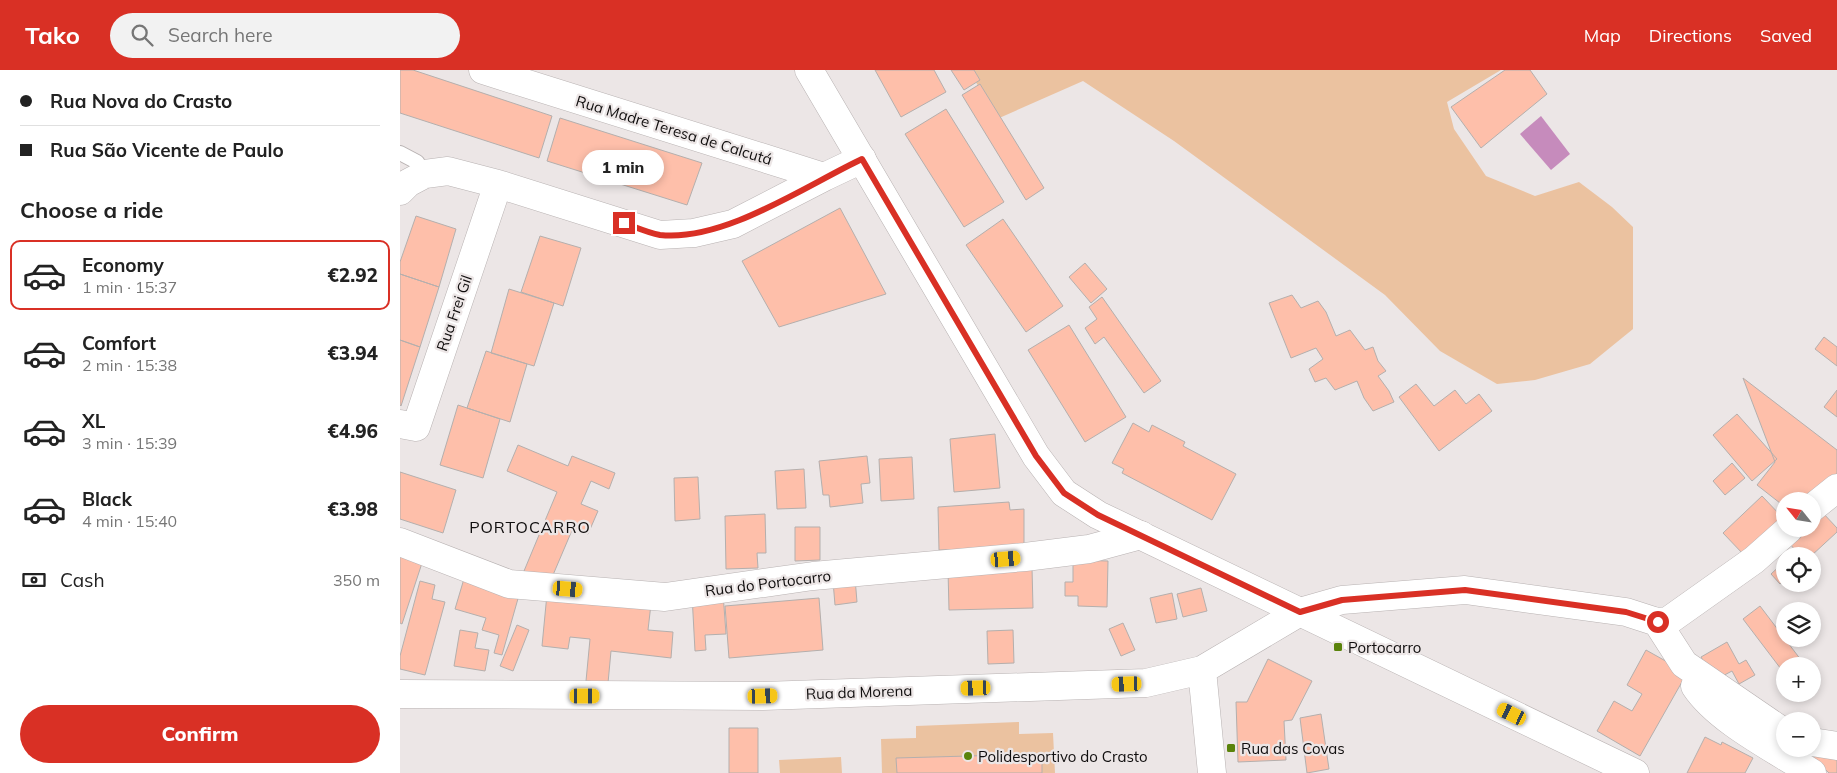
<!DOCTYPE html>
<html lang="en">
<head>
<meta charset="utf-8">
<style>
	body { margin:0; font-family:Mulish,sans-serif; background:#f2f2f2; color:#222; height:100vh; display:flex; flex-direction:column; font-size:19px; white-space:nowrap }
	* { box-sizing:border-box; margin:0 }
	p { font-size:16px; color:#767676 }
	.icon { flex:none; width:28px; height:28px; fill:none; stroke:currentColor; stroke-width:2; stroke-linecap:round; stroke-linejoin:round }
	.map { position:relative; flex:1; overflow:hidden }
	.details { display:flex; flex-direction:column; background:#fff; width:400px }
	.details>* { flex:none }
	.guide { display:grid; align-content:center; height:110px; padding:0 20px; background:#fff }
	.needle { width:32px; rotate:300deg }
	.controls { position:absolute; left:1376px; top:422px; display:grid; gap:10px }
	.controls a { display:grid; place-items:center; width:45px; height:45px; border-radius:50%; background:#fff; box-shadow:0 2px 8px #0003; font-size:25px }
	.end { position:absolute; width:22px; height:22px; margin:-11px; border:6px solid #d93025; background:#fff; box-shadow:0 0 0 2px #fff }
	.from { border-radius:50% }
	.bubble { position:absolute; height:35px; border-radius:18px; background:#fff; box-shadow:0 2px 8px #0003; font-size:16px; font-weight:800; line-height:35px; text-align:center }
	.car { position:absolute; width:15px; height:30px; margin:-15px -8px; border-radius:6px; box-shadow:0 0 4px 1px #0007; background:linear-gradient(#f5c518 24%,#345 0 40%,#f5c518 0 76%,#345 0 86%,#f5c518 0) }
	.guide b { display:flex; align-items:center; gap:18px; height:48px; font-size:19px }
	.guide b+b { border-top:1px solid #e0e0e0 }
	.guide i { width:12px; height:12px; background:#222 }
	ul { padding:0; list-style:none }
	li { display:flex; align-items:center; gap:15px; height:70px; margin:0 10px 8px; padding:0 10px; border:2px solid transparent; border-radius:10px }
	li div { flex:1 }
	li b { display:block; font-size:19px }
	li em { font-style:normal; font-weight:800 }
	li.active { border-color:#d93025 }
	li>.icon { width:45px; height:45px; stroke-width:1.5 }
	h2 { padding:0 20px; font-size:22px; line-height:60px }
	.pay { display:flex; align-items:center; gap:12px; height:55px; padding:0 20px; font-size:19px }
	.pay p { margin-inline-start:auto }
	.primary-button { display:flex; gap:10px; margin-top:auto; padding:10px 20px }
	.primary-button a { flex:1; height:58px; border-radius:30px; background:#d93025; color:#fff; font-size:20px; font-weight:800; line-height:58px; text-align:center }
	header { display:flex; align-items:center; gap:30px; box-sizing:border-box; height:70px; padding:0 25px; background:#d93025; color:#fff }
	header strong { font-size:24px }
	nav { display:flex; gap:28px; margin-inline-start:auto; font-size:18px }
	.search { width:350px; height:45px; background:#f2f2f2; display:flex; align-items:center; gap:12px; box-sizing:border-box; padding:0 18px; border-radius:28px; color:#767676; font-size:19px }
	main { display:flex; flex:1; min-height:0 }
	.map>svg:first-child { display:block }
</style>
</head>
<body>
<header>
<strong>Tako</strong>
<div class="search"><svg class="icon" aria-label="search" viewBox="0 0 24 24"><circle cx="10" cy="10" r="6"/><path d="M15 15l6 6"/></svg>Search here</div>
<nav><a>Map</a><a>Directions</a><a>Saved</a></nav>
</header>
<main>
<section class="details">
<div class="guide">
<b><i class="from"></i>Rua Nova do Crasto</b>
<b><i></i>Rua São Vicente de Paulo</b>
</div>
<h2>Choose a ride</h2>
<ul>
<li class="active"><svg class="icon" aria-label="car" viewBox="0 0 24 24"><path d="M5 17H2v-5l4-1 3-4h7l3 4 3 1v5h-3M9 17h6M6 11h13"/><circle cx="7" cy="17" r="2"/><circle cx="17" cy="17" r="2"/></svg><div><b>Economy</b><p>1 min · 15:37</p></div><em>€2.92</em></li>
<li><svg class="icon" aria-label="car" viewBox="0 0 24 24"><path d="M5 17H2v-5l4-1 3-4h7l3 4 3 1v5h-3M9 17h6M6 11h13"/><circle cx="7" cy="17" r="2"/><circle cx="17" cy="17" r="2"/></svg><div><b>Comfort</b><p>2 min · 15:38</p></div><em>€3.94</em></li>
<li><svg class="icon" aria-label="car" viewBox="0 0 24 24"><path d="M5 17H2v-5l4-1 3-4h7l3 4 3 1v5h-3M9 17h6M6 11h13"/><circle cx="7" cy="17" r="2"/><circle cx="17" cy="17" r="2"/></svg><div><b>XL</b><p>3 min · 15:39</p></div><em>€4.96</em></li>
<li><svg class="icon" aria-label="car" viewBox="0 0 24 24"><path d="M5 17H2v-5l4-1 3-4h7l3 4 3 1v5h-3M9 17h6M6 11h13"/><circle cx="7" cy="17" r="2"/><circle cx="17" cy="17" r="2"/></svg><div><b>Black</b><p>4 min · 15:40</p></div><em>€3.98</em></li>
</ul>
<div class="pay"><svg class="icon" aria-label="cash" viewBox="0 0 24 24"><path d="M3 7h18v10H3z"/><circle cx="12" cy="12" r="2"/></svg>Cash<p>350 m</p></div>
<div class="primary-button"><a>Confirm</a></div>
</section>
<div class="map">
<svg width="1437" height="703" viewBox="0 0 1437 703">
	<rect width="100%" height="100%" fill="#ece6e6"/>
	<path fill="#ebc2a0" d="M 569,0 L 1101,0 L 1047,32 L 1054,59 L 1086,106 L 1135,126 L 1179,112 L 1212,137 L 1233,157 L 1233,259 L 1190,294 L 1135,310 L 1097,314 L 1040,281 L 985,225 L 774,71 L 683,11 L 597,49 Z
		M 619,652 L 619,664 L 653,663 L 655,703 L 482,703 L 481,669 L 516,668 L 516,656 Z
		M 441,687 L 442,703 L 380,703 L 379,690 Z"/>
	<path fill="#c68bbc" d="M 1141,46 L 1170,84 L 1151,100 L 1120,64 Z"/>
	<path fill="#febfaa" stroke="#b4afad" d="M 0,0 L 13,0 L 152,46 L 139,88 L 0,43 Z
		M 475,0 L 534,0 L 546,22 L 501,47 Z
		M 551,0 L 574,0 L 580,10 L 564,20 Z
		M 1105,0 L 1130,0 L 1147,24 L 1081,78 L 1051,37 Z
		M 580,14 L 644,118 L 626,130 L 562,25 Z
		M 546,39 L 604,132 L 564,157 L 505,64 Z
		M 160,48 L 302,93 L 287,135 L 147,91 Z
		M 440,138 L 486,224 L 379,257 L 342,191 Z
		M 16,146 L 56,159 L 39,217 L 0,204 L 0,192 Z
		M 603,149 L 663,236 L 626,262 L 566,175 Z
		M 140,166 L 181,178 L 163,236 L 121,222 Z
		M 685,193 L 707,219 L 691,233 L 669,207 Z
		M 0,204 L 39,217 L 20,277 L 0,270 Z
		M 109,219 L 154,233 L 134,296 L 91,283 Z
		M 892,225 L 901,238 L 918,231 L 926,242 L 936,266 L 950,260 L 965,280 L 973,277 L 978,291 L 986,301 L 978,306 L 989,321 L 994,332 L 973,341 L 964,328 L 957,311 L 935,320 L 926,308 L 915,312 L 909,299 L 923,289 L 916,278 L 891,288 L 869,233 Z
		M 702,227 L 761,311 L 744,323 L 704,267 L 695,274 L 685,258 L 697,249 L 689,237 Z
		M 669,255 L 726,347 L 685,372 L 628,280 Z
		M 1424,267 L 1437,277 L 1437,296 L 1415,279 Z
		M 0,270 L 20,277 L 1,336 L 0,335 Z
		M 86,281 L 127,294 L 110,352 L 67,338 Z
		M 1343,308 L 1437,380 L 1437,409 L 1412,431 L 1385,431 L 1385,437 L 1357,415 L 1375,392 Z
		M 1016,314 L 1034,336 L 1055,320 L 1066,334 L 1079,324 L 1092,341 L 1039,381 L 999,327 Z
		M 1437,320 L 1437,347 L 1424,337 Z
		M 58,335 L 100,349 L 83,408 L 40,395 Z
		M 1337,344 L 1377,389 L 1352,411 L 1313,365 Z
		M 733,353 L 749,362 L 752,355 L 785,372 L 783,376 L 836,404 L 812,450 L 722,403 L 724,399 L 712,393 Z
		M 595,364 L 600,418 L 554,422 L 550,369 Z
		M 118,375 L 168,396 L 172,386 L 215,403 L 209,419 L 191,411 L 181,434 L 198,441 L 188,464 L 173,458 L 150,512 L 124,501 L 157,422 L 107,401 Z
		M 467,386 L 470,413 L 461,414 L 463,433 L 430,437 L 429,425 L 423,425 L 419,391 Z
		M 512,387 L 514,429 L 481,431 L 479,389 Z
		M 1332,393 L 1345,408 L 1325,425 L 1313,411 Z
		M 404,399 L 406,438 L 377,439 L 375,401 Z
		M 0,402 L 56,420 L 43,463 L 0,449 Z
		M 298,407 L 300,449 L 275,451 L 274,408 Z
		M 1362,426 L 1383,448 L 1344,485 L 1323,463 Z
		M 609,432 L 610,440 L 624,439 L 624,478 L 539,480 L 538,437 Z
		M 1422,442 L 1437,458 L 1437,462 L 1411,486 L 1390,486 L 1396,481 L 1389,473 L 1404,459 L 1412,459 L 1412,451 Z
		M 365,444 L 366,483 L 357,483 L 358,498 L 326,499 L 325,446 Z
		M 395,457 L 420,457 L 420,490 L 395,491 Z
		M 0,483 L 23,490 L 2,554 L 0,553 Z
		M 673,490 L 708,491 L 707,537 L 678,536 L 678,526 L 665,526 L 665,512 L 673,512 Z
		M 1385,491 L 1385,510 L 1380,514 L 1371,504 Z
		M 632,498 L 633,538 L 549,540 L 548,500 Z
		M 66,502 L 121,518 L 102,585 L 94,583 L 99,565 L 82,560 L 86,548 L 55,539 Z
		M 455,508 L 457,532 L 435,535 L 433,511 Z
		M 20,511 L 35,515 L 32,529 L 45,532 L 25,605 L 0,599 L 0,586 Z
		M 801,518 L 807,541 L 783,547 L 777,524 Z
		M 323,523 L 326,564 L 305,565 L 306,580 L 295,581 L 292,525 Z
		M 772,523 L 777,549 L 756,553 L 750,528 Z
		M 147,524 L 251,534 L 248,560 L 273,562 L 271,588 L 211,581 L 208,613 L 186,611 L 190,569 L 170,567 L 168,579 L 142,576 Z
		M 419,528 L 423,580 L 329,588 L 325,536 Z
		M 1360,536 L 1401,590 L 1393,596 L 1385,596 L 1384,603 L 1343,549 Z
		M 723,553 L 735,580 L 721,586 L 709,559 Z
		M 117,555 L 129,560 L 113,601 L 100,596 Z
		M 60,560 L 78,563 L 75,578 L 89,580 L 85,601 L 54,596 Z
		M 613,560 L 614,593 L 588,594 L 587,561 Z
		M 1327,572 L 1339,594 L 1346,590 L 1355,605 L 1339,614 L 1332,601 L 1315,610 L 1301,587 Z
		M 1246,580 L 1287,603 L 1240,686 L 1197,661 L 1214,631 L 1232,641 L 1242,624 L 1227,615 Z
		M 868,589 L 912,611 L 892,650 L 884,651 L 886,690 L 838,692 L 836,632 L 847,632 Z
		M 921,644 L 929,699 L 907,703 L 900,648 Z
		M 329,658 L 358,658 L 358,703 L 329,703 Z
		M 1305,667 L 1321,675 L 1322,672 L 1353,688 L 1345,703 L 1287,703 Z
		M 1427,671 L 1437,680 L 1437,703 L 1429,703 L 1412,687 Z
		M 642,684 L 642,703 L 497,703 L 496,688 Z"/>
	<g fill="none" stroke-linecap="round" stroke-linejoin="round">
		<defs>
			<path id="lane" d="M 0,83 L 17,92 L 25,104"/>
			<path id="street" d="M 83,0 L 424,107 L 462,89
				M 0,121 L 8,113 L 25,104 L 48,101 L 98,114 L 260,165 L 294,163 L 333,154 L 424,107
				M 0,354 L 16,357 L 98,114
				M 1412,438 L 1437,418
				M 0,472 L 109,514 L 265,527 L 413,506 L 625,487 L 689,479 L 741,465
				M 1257,552 L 1284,594 L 1385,663
				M 802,600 L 812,703
				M 1295,616 C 1318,651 1377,680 1412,703
				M 0,624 L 363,626 L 746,613 L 802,600 L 900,542 L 942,530 L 1065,520 L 1226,542 L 1257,552 L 1268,551 L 1354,490 L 1389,459
				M 1412,672 L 1437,676"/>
			<path id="secondary" d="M 409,0 L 636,386 L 664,423 L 698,445 L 1235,703"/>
		</defs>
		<use href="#lane" stroke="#b8b2b2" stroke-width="16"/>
		<use href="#street" stroke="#b8b2b2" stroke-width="29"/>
		<use href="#secondary" stroke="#b8b2b2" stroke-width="29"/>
		<use href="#lane" stroke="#fff" stroke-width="14"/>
		<use href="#street" stroke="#fff" stroke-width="28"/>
		<use href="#secondary" stroke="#fff" stroke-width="28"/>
	</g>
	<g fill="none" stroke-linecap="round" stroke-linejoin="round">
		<path stroke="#d93025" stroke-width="6" d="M 224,153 C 235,157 248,163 260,165 C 324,172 405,116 462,89 L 636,386 L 664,423 L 698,445 L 900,542 L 942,530 L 1065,520 L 1226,542 L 1258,552"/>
	</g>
	<g fill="#5a830b" stroke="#ece6e6" stroke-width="2">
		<rect x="933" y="572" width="10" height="10" rx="2.5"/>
		<rect x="826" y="673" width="10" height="10" rx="2.5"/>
		<circle cx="568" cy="686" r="5"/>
	</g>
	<g text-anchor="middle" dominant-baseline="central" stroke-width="4.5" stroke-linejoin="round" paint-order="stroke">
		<g font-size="15" fill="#100e0e" stroke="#ece6e6">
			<text transform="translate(274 60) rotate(17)">Rua Madre Teresa de Calcutá</text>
			<text transform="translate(54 243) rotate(-71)">Rua Frei Gil</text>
			<text transform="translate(368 513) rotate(-7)">Rua do Portocarro</text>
			<text transform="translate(459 622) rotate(-2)">Rua da Morena</text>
		</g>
		<g font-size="15" fill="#100e0e" stroke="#ece6e6" text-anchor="start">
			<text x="948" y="577">Portocarro</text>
			<text x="841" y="678">Rua das Covas</text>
			<text x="578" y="686">Polidesportivo do Crasto</text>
		</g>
		<g font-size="16" letter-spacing="1" fill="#100e0e" stroke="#ece6e6">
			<text x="130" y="457">PORTOCARRO</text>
		</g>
	</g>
</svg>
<div class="controls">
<a><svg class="needle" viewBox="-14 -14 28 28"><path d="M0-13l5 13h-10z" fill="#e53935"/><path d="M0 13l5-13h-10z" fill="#767676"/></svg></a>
<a><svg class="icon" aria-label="locate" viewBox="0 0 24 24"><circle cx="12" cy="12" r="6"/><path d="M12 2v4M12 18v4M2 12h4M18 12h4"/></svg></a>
<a><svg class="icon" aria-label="layers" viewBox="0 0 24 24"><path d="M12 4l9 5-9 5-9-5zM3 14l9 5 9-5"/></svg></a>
<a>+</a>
<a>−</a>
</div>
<i class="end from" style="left:1258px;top:552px"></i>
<i class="end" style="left:224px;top:153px"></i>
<div class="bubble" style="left:182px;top:80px;width:82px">1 min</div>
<i class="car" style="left:606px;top:489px;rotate:85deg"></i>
<i class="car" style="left:168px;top:519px;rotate:95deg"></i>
<i class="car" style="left:727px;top:614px;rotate:268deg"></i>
<i class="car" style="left:576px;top:618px;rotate:268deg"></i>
<i class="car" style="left:185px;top:626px;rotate:90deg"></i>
<i class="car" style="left:363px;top:626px;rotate:88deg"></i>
<i class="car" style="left:1112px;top:644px;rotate:296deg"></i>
</div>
</main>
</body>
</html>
